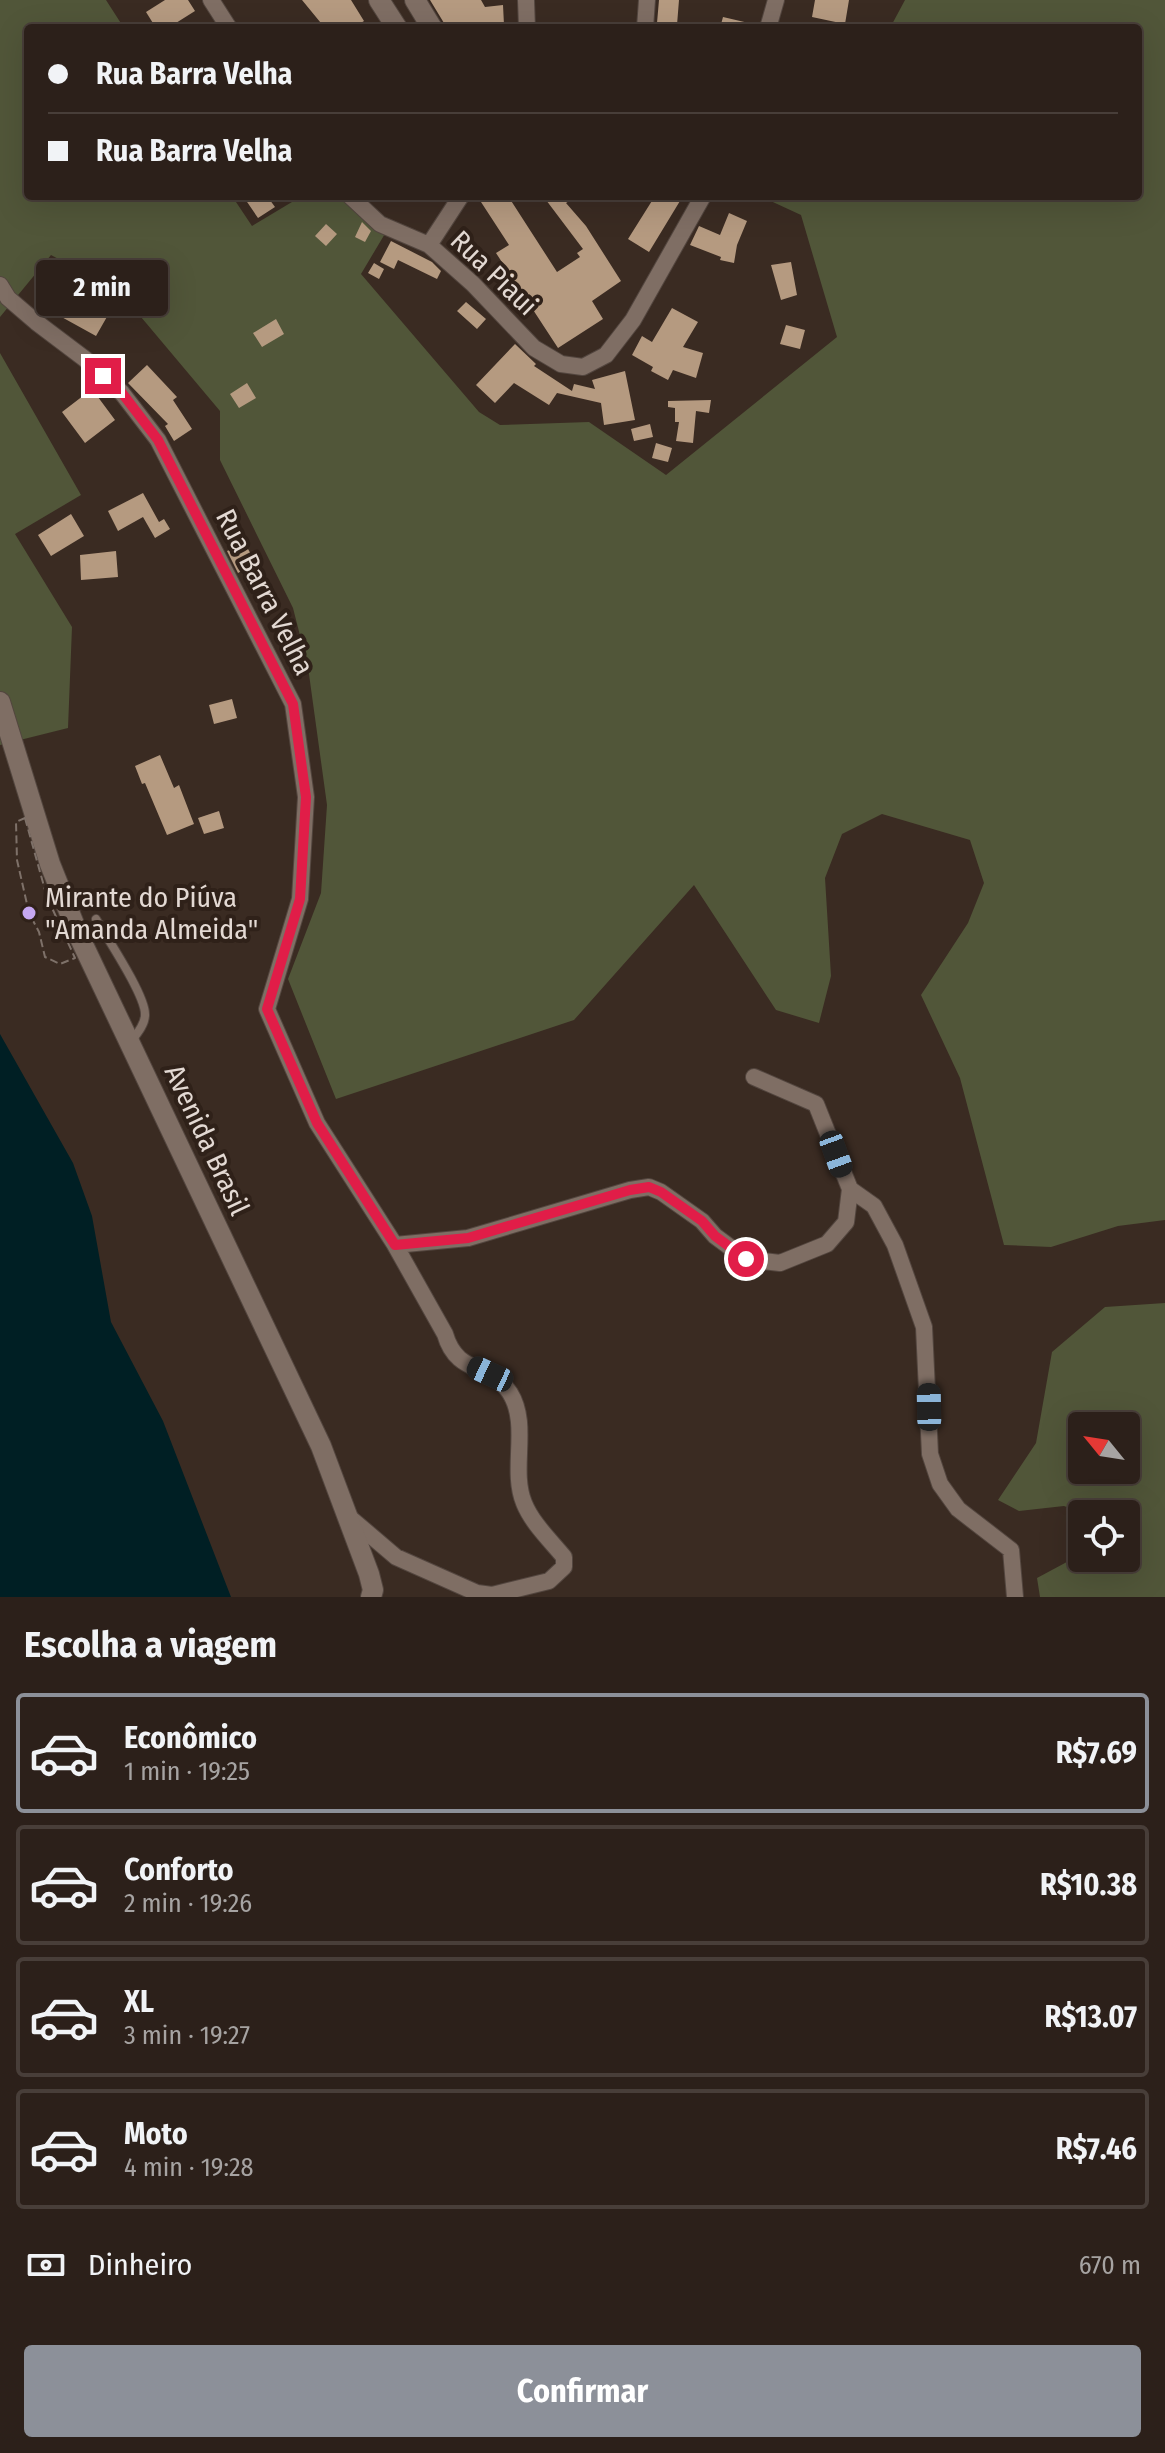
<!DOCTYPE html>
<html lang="pt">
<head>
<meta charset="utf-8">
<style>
	body { margin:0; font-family:"Fira Sans Condensed",sans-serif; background:#382d27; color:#f1f3f6; height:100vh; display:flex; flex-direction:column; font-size:30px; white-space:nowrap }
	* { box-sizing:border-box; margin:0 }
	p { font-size:26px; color:#a6a3a2 }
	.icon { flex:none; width:44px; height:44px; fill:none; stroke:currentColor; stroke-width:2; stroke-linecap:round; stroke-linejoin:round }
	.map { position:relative; height:1597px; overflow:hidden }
	.side { display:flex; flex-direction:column; background:#2c201a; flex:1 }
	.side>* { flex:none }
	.hud { position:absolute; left:24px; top:24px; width:1118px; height:176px; border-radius:8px; box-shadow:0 8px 32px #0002,0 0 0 2px #483e39; display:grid; align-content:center; height:176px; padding:0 24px; background:#2c201a }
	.needle { width:52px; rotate:300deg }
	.fabs { position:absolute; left:1068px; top:1412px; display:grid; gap:16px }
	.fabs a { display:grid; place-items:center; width:72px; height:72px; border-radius:8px; background:#2c201a; box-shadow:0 8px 32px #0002,0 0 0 2px #483e39; font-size:40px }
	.end { position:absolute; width:36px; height:36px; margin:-18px; border:10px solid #e11d48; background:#fff; box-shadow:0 0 0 4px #fff }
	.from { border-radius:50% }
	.bubble { position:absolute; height:56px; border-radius:8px; background:#2c201a; box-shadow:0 8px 32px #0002,0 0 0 2px #483e39; font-size:26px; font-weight:700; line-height:56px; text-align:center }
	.car { position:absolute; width:24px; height:48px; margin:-24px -12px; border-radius:10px; box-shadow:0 0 6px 2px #0007; background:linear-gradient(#222 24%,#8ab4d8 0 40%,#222 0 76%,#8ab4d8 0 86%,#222 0) }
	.hud b { display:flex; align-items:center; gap:28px; height:76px; font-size:30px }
	.hud b+b { border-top:2px solid #483e39 }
	.hud i { width:20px; height:20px; background:#f1f3f6 }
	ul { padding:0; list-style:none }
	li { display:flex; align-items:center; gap:24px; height:120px; margin:0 16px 12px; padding:0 8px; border:4px solid #483e39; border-radius:8px }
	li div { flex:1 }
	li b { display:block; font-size:30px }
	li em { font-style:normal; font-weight:700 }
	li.active { border-color:#8c9099 }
	li>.icon { width:72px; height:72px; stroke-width:1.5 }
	h2 { padding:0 24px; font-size:36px; line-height:96px }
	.pay { display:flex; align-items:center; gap:20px; height:88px; padding:0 24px; font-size:30px }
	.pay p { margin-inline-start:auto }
	.button { display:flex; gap:16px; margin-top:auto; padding:16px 24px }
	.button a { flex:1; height:92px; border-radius:8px; background:#8c9099; color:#fff; font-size:32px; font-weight:700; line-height:92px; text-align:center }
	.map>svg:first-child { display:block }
</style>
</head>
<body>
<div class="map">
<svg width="1165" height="1597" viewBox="0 0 1165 1597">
	<rect width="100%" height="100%" fill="#3a2b22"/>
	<path fill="#515639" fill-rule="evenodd" d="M 0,0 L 106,0 L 124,28 L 28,28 L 28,196 L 232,196 L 252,226 L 302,196 L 344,196 L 386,232 L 361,274 L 479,412 L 500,425 L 589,422 L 666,475 L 837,337 L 801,215 L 760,196 L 1138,196 L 1138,28 L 890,28 L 905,0 L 1165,0 L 1165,1220 L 1118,1226 L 1051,1247 L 1004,1245 L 960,1078 L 921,995 L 968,923 L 984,883 L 970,840 L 882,814 L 842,834 L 825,878 L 831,976 L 819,1023 L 776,1010 L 694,885 L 574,1020 L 336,1099 L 288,979 L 321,893 L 327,805 L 308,667 L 293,608 L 220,460 L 220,411 L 120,292 L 51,255 L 0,317 Z
		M 0,353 L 81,495 L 15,534 L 72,627 L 68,728 L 0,745 Z
		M 1165,1303 L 1165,1597 L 1040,1597 L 1037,1578 L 1078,1556 L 1082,1548 L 1082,1558 L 1126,1558 L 1126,1514 L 1085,1514 L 1064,1506 L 1019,1511 L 998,1500 L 1036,1443 L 1052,1352 L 1105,1307 ZM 1082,1426 L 1126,1426 L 1126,1470 L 1082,1470 Z"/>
	<path fill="#001f24" d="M 0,1034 L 73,1163 L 92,1216 L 111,1322 L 163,1421 L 231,1597 L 0,1597 Z"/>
	<path fill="#b59a80" d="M 165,0 L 188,0 L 195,11 L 168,28 L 156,28 L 146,12 Z
		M 302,0 L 351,0 L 364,21 L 353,28 L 325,28 Z
		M 430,0 L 481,0 L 485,7 L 503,5 L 504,25 L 447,28 Z
		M 659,0 L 679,0 L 677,25 L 657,23 Z
		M 815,0 L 849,0 L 845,24 L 812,17 Z
		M 723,17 L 753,24 L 753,28 L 720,28 Z
		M 243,196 L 267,196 L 275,207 L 258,218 Z
		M 490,196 L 508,196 L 557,272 L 580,257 L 577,253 L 583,249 L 543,196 L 577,196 L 566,203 L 586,226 L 621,281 L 592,301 L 603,319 L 558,348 L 496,253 L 509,245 L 481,202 Z
		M 655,196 L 683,196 L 649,252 L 628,239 Z
		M 729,213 L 747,221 L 737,245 L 734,263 L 720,260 L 721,257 L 690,245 L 699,226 L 720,235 Z
		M 362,222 L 371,231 L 365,242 L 355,237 Z
		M 326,224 L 337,234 L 326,246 L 315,236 Z
		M 391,241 L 432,262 L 441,271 L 437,279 L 398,260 L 394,269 L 380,262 Z
		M 791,262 L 797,295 L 781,300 L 771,265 Z
		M 374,263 L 384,269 L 379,279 L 368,273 Z
		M 49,285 L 88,308 L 90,304 L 108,315 L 96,336 L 38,304 Z
		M 466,302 L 486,319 L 477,329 L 457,311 Z
		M 672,308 L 698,322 L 683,347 L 703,353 L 696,378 L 673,370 L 668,380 L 651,371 L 653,367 L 632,355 L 642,336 L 652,342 Z
		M 276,319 L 284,334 L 262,347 L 253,333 Z
		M 786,325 L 805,330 L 800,349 L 780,344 Z
		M 515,344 L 536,364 L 534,366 L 572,391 L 574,384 L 595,389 L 592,380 L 625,371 L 635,420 L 604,425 L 601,403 L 557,393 L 549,405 L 514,383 L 495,403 L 476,385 Z
		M 147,365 L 177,397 L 173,400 L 192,429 L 174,441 L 165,426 L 168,424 L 128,383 Z
		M 247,383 L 256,398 L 239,408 L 230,394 Z
		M 92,389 L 115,420 L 85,443 L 62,412 Z
		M 711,400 L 709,413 L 696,411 L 693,443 L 676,441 L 679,422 L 675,422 L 675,408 L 668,407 L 668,401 Z
		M 650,424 L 653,437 L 634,441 L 631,429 Z
		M 656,443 L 672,448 L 668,462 L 652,458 Z
		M 143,493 L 159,522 L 164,519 L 170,529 L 155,538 L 143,517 L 118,531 L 108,511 Z
		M 71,514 L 84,536 L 51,556 L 38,535 Z
		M 244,542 L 256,563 L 238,573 L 227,551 Z
		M 116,551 L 118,577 L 81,580 L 80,555 Z
		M 232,699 L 237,718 L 214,724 L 209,705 Z
		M 160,755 L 174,788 L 179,785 L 194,824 L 167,835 L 145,783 L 142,784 L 135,766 Z
		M 219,811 L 224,828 L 204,834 L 198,818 Z"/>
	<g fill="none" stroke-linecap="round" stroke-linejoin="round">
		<defs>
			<path id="lane" d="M 96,919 C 107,938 146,996 145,1015 C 145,1025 136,1035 130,1043"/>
			<path id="street" d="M 211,0 L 229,28
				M 526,0 L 527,28
				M 645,28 L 647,0
				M 768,28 L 776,0
				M 350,196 L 380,224 L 429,245 L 473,284 L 534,348 L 561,364 L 583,367 L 606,355 L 633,320 L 703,196
				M 429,245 L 461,196
				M 0,285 L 8,298 L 36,322 L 85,359 L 122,393 L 158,440 L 293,704 L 306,797 L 300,899 L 267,1009 L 317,1123 L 395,1245 L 468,1238 L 630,1190 L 649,1187 L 661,1192 L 702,1221 L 715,1236 L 746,1259 L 780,1263 L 827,1244 L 846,1222 L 850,1189 L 816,1104 L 754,1077
				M 850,1189 L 874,1206 L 895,1245 L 924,1327 L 930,1454 L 940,1484 L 958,1509 L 1011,1550 L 1015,1597
				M 349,1517 L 396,1557 L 477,1593 L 492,1595 L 549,1581 L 564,1567 L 564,1557 C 550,1540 532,1523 524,1503 C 510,1469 530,1425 510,1393 C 490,1362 457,1376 445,1334 L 395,1245"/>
			<path id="secondary" d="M 379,0 L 397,28
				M 415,0 L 432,28
				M 0,702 L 50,864 L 78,934 L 321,1446 L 369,1574 L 373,1590 L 371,1597"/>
		</defs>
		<use href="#lane" stroke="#53463f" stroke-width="10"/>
		<use href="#street" stroke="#53463f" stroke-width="18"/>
		<use href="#secondary" stroke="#53463f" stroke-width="22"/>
		<path stroke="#7e7169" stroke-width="2" stroke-dasharray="8 4" stroke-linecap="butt" d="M 25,818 L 47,897 L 75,958 L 60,964 L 45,957 L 39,932 L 29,913 L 17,860 L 16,822 Z"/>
		<use href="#lane" stroke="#7f6e64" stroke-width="8"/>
		<use href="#street" stroke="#7f6e64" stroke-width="16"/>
		<use href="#secondary" stroke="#7f6e64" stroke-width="20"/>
	</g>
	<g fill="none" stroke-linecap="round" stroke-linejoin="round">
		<path stroke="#e11d48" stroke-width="10" d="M 103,376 L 122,393 L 158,440 L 293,704 L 306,797 L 300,899 L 267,1009 L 317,1123 L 395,1245 L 468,1238 L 630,1190 L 649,1187 L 661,1192 L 702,1221 L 715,1236 L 746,1259"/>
	</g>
	<circle fill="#c5a7f1" stroke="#2f2119" stroke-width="3" cx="29" cy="913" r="8"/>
	<g text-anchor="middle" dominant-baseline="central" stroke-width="8" stroke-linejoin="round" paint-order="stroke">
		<g font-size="28" fill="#e3d9d3" stroke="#2f2119">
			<text transform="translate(494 273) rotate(44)">Rua Piaui</text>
			<text transform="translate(265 592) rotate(63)">Rua Barra Velha</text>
			<text transform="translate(207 1140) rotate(65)">Avenida Brasil</text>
		</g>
		<g font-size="28" fill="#e3d9d3" stroke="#2f2119" text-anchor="start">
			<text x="45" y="897">Mirante do Piúva<tspan x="45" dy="32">"Amanda Almeida"</tspan></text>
		</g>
	</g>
</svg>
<div class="fabs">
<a><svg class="needle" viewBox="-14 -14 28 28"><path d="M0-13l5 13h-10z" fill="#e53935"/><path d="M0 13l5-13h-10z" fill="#a6a3a2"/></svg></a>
<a><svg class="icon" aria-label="locate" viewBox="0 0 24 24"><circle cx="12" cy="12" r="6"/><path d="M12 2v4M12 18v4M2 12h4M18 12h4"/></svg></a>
</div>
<i class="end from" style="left:746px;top:1259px"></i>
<i class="end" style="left:103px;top:376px"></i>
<div class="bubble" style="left:36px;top:260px;width:132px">2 min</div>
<i class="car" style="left:836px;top:1154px;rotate:160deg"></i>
<i class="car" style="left:490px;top:1374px;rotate:295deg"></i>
<i class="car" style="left:929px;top:1407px;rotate:359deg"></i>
<div class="hud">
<b><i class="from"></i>Rua Barra Velha</b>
<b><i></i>Rua Barra Velha</b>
</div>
</div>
<section class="side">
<h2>Escolha a viagem</h2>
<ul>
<li class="active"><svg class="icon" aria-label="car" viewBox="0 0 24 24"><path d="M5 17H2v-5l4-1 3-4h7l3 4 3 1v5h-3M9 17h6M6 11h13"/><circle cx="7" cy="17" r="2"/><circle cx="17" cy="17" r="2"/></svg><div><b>Econômico</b><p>1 min · 19:25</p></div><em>R$7.69</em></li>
<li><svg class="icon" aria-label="car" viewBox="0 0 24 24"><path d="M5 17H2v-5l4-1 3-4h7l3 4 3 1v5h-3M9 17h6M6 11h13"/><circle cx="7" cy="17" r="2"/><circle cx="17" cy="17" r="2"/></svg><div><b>Conforto</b><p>2 min · 19:26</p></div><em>R$10.38</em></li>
<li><svg class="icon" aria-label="car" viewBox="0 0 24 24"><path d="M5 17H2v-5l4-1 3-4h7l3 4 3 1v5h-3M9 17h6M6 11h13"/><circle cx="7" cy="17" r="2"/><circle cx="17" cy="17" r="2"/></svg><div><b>XL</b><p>3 min · 19:27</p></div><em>R$13.07</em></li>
<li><svg class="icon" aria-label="car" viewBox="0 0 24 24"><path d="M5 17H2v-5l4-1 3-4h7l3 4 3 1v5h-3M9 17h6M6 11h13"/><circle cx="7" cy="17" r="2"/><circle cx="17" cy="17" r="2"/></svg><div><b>Moto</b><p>4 min · 19:28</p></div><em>R$7.46</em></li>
</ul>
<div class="pay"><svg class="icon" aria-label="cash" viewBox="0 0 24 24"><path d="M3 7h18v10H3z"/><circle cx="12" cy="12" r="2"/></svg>Dinheiro<p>670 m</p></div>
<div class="button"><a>Confirmar</a></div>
</section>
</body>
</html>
